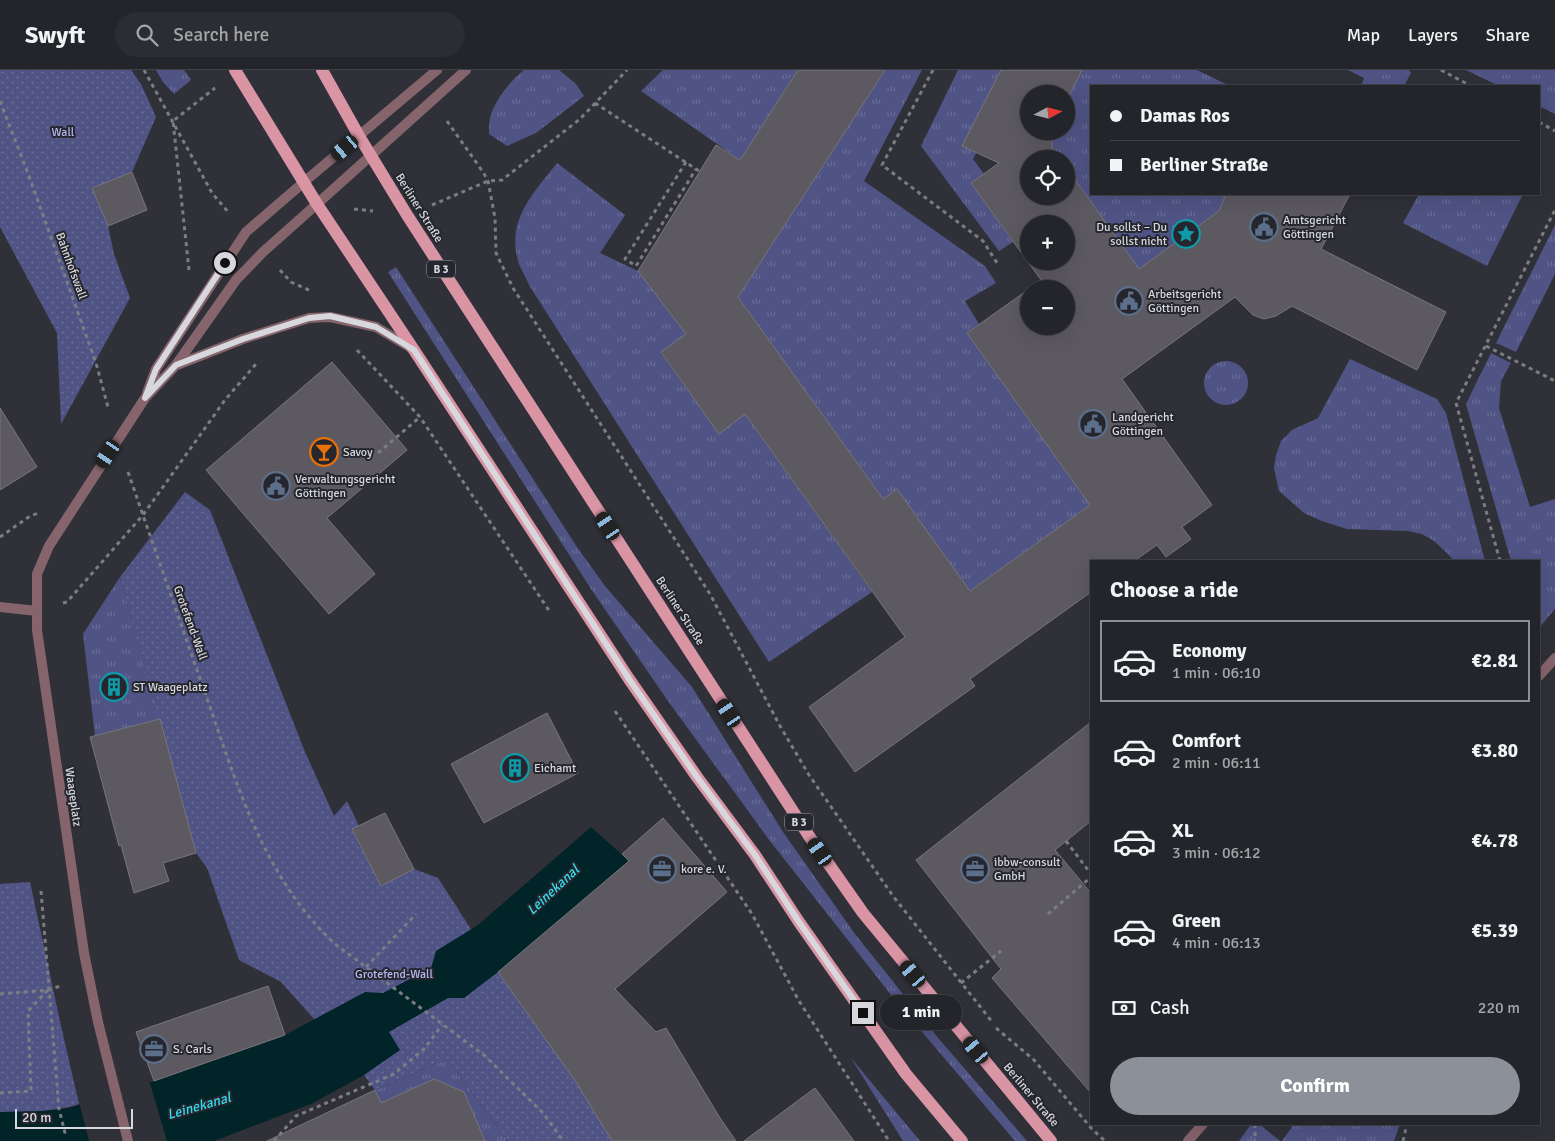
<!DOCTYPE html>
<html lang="en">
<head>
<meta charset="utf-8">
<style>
	body { margin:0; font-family:Signika,sans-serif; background:#2c2d32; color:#f1f3f6; height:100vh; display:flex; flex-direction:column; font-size:19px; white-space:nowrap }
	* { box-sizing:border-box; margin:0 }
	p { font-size:16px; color:#a3a5a8 }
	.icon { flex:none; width:28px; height:28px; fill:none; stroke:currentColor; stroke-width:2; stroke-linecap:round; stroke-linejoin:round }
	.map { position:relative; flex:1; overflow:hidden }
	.details { position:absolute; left:1090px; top:490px; width:450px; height:565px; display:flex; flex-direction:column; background:#24252a; border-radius:0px; box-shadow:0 5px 20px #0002,0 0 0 1px #414247 }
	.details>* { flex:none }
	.guide { position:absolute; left:1090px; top:15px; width:450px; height:110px; border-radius:0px; box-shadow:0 5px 20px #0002,0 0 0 1px #414247; display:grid; align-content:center; height:110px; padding:0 20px; background:#24252a }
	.needle { width:32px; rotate:83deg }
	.fabs { position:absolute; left:1020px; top:15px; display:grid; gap:10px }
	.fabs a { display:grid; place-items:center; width:55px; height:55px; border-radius:50%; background:#24252a; box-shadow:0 5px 20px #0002,0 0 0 1px #414247; font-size:25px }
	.scale { position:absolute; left:15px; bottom:12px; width:118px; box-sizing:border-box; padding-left:5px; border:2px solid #d7d8dd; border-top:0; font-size:14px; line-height:18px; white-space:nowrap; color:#d7d8dd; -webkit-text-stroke:4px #26272e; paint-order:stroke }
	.end { position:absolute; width:22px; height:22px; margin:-11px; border:6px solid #d7d8dd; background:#111; box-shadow:0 0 0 2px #111 }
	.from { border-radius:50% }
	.bubble { position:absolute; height:35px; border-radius:18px; background:#24252a; box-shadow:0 5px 20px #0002,0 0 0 1px #414247; font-size:16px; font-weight:800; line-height:35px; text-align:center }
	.car { position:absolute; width:15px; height:30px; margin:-15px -8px; border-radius:6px; box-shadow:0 0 4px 1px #0007; background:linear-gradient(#222 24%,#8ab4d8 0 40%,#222 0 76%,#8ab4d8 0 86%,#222 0) }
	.guide b { display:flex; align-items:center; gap:18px; height:48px; font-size:19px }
	.guide b+b { border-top:1px solid #414247 }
	.guide i { width:12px; height:12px; background:#f1f3f6 }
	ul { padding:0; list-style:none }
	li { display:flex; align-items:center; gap:15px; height:82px; margin:0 10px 8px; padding:0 10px; border:2px solid transparent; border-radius:0px }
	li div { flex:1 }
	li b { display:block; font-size:19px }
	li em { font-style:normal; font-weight:800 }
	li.active { border-color:#8c9099 }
	li>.icon { width:45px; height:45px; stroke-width:1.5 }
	h2 { padding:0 20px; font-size:22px; line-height:60px }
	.pay { display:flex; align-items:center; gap:12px; height:55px; padding:0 20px; font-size:19px }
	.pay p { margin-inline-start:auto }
	.cta { display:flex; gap:10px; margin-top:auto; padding:10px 20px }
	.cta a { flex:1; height:58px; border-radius:30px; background:#8c9099; color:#fff; font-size:20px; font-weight:800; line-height:58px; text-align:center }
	header { display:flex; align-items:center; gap:30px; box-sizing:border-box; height:70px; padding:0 25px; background:#24252a; border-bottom:1px solid #414247 }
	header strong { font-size:24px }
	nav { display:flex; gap:28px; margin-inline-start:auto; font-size:18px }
	.search { width:350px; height:45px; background:#2c2d32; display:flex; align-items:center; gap:12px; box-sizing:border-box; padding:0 18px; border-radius:28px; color:#a3a5a8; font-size:19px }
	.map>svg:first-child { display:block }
</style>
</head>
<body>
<header>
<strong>Swyft</strong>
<div class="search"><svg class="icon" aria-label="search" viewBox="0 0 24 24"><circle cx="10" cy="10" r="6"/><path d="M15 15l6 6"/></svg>Search here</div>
<nav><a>Map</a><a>Layers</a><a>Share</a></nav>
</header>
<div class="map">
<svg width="1555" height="1071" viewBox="0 0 1555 1071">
	<defs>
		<pattern id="grass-tufts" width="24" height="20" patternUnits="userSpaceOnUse" patternTransform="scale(1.25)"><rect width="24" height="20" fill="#4f5485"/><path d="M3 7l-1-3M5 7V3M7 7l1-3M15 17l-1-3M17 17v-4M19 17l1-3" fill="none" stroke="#686c96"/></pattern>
		<pattern id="park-dots" width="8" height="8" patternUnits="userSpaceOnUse" patternTransform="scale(1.25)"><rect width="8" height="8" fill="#4f5485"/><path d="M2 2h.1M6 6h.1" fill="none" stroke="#686c96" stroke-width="1.8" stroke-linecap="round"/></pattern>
	</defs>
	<rect width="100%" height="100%" fill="#303138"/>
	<path fill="url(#grass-tufts)" d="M 156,0 L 184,0 L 191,10 L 174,24 L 163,12 Z
		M 524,0 L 559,0 L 576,14 L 584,26 L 536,63 L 507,76 L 489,64 C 489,59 489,53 490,48 C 494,31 510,11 524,0 Z
		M 663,0 L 798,0 L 740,90 L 641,21 Z
		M 885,0 L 922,0 L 864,111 L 985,196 L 996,213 L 965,231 L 979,254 L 967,263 L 1090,435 L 970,521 L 896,420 L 883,429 L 738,227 Z
		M 958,0 L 1001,0 L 963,76 L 976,83 L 973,89 L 984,104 L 971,113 L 1013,172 L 999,181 L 921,76 Z
		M 1082,0 L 1197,0 L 1230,16 L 1091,16 L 1091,124 L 1226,124 L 1219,141 L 1139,199 L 1066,97 L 1066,89 L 1060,89 L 1047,71 L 1052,61 L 1066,61 L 1066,32 Z
		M 1348,0 L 1409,0 L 1411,3 L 1404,16 L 1361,16 L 1364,8 Z
		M 1466,0 L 1555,0 L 1555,44 L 1539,36 L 1539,16 L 1499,16 Z
		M 557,93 L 625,145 L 600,183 L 638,201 L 686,264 L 661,283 L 719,363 L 745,344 L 872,522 L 769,592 L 529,215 C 526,208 522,201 519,194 C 505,151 533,124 557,93 Z
		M 1419,124 L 1523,124 L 1487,196 L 1403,153 Z
		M 1555,155 L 1555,204 L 1516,282 L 1496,273 Z
		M 396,197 L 577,477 L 605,516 L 692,617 L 783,762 L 855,864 L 939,969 L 1027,1071 L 1015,1071 L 899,935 L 770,771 L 668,631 L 593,522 L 388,202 Z
		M 1491,283 L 1511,293 L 1501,311 L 1499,338 L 1530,437 L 1555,429 L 1555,539 L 1539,558 L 1539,491 L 1511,491 L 1466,334 Z
		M 1350,289 L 1437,329 L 1446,343 L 1485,491 L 1454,491 L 1449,485 L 1434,471 L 1422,464 L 1408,461 L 1347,459 L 1322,451 L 1304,443 L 1279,421 L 1274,398 L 1276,385 L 1281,371 L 1292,360 L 1318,348 Z
		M1204 313a22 22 0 1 1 44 0a22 22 0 1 1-44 0Z
		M 120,507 L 160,649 L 95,666 L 83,564 Z
		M 851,988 L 920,1071 L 903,1071 Z
		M 447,989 L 508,1071 L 485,1071 L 464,1022 L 381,1033 L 375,1020 Z
		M 1251,1054 L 1259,1054 L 1280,1071 L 1239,1071 Z
		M 1294,1054 L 1400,1054 L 1394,1071 L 1282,1071 Z"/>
	<path fill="url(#park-dots)" d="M 0,0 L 131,0 L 141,14 L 156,47 L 132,102 L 92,118 L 108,156 L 114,184 L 130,228 L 61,354 L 57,263 L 0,157 Z
		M 185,422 L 210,440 L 305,682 L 334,746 L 347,731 L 359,756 L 352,760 L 381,816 L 414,799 L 438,808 L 503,909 L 576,1012 L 609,1066 L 622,1071 L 508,1071 L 447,989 L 375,1020 L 364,1005 L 281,912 L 239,890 L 207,798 L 196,783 L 120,507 Z
		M 30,812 L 61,956 L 79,1034 C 54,1042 27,1042 0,1042 L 0,814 Z"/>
	<path fill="#002428" d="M 591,757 L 629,791 L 558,853 L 498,902 L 464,928 L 448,928 L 389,962 L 400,980 L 364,1005 L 311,1034 L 214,1071 L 0,1071 L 0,1042 L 43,1041 L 69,1038 L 154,1011 L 285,965 L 365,922 L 383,923 L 431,898 L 436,881 L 478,855 Z"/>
	<path fill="#303138" d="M 149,1010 L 167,1071 L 89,1071 L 79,1032 Z"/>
	<path fill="#5d5961" stroke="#79757d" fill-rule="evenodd" d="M 798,0 L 885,0 L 738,227 L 883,429 L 897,419 L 970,521 L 1090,435 L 967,263 L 1029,219 L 1029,256 L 1066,256 L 1066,219 L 1029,219 L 1041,210 L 971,113 L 999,93 L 962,76 L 1001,0 L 1082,0 L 1066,32 L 1066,24 L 1029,24 L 1029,61 L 1052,61 L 1052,77 L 1060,89 L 1029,89 L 1029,126 L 1066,126 L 1066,97 L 1139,199 L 1219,141 L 1226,124 L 1350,124 L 1321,179 L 1446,242 L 1417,300 L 1292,236 L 1276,246 L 1264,249 L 1253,245 L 1235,227 L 1122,309 L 1212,435 L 1182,457 L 1191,469 L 1166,487 L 1157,475 L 1134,491 L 1091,491 L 1091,522 L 970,609 L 975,616 L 855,702 L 809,637 L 905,567 L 745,344 L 719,364 L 661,282 L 686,264 L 638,201 L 716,75 L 740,90 ZM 1029,154 L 1066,154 L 1066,191 L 1029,191 Z
		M 132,102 L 147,140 L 108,156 L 92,118 Z
		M 332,292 L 407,380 L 327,448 L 375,504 L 329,544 L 206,400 Z
		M 0,338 L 37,397 L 0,420 Z
		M 547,643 L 578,703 L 484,753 L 451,694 Z
		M 160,649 L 196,783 L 163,793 L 169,811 L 134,823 L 121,775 L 119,776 L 90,667 Z
		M 1091,652 L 1091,751 L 1055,780 L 1091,823 L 1091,1023 L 992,908 L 1001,899 L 916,790 Z
		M 385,743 L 414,799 L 381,816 L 352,759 Z
		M 663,748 L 727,822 L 615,919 L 656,962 L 666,958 L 720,1048 L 736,1071 L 612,1071 L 576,1012 L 498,902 L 629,791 L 622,784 Z
		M 268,916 L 285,965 L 154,1011 L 136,962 Z
		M 434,1009 L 464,1022 L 485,1071 L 267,1071 L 375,1020 L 381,1033 Z
		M 815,1018 L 854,1071 L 744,1071 L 792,1035 Z"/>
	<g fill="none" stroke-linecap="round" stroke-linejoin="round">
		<path stroke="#7c7d83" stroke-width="3" stroke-dasharray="4 4" stroke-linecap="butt" d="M 144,0 L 212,123 L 229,143
			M 933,0 L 882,95 L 983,171 L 999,196
			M 1441,0 L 1471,16
			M 0,31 L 29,106 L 96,293 L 108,337
			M 595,33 L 699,101
			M 447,51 L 483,102 L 488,111 L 495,148 L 496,183 L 513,218 L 710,524 L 780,656 L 809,705 L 893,826 L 993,953
			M 1539,52 L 1555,61
			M 686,92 L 625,189 L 636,196 L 696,99
			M 432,135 L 488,111 L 502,110 L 580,49 L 627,0
			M 354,139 L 373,141
			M 189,200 L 173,51 L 215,18
			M 280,200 L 291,212 L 311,221
			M 1486,276 L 1555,311
			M 357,280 L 420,347 L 550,542
			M 378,383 L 420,347
			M 128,402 C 153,474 178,546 203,617 C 236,710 261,805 335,874 L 485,986 L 544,1044 L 563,1071
			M 0,467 L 30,446 L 39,443
			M 1500,491 L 1456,333 L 1555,140
			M 63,533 L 67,532 L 143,445 L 225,330 L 256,294
			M 615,641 L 752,844 L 799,931 L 889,1071
			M 1066,771 L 1091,804
			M 41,821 L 59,1039 L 66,1067
			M 1048,844 L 1091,807
			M 366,897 L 416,844
			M 961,913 L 1001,881
			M 0,924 L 49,920 L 63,915
			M 996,958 L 1034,990 L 1091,1058 L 1105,1071
			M 0,1023 L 31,1021 L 28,941 L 48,920
			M 1255,1054 L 1255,1071
			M 274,1071 L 296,1046 L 394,1004 L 424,979 L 442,955
			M 1403,1071 L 1407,1054"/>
		<path stroke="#86646b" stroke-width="10" d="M 177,295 L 243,269 L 309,248 L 330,247 L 376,257 L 413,279
			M 147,323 L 156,299 L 246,162 L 304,112
			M 0,537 L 37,541
			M 1539,606 L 1555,588
			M 128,1071 L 98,952 L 84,883 L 37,560 L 37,504 L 49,476 L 145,328 L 176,295 L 236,210 L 263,182 L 317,134
			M 1188,1071 L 1203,1054"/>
		<path stroke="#86646b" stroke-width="10" d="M 304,112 L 437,0
			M 317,134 L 466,0"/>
		<path stroke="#da95a5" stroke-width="12" d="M 235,0 L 317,134 L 414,280 L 629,609 L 697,707 L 755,785 L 799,852 L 906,1004 L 962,1071
			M 322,0 L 359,66 L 407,145 L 809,766 L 863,843 L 1051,1071"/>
	</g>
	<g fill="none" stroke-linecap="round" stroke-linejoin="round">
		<path stroke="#d7d8dd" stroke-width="6" d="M 225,193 L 156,299 L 145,328 L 176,295 L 243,269 L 309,248 L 330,246 L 376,257 L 414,280 L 629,609 L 697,707 L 755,785 L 799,852 L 863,943"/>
	</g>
	<defs>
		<symbol id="civic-ring" viewBox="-11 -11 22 22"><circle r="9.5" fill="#26272e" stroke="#5c6f8a" stroke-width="1.5"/><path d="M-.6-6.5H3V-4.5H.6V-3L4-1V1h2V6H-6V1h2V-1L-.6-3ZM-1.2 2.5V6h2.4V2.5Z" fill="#5c6f8a"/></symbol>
		<symbol id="sight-ring" viewBox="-11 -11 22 22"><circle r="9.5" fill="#26272e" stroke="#0f9aa8" stroke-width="1.5"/><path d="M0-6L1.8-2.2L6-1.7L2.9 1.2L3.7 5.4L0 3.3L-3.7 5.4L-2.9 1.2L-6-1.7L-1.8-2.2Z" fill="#0f9aa8"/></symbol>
		<symbol id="bar-ring" viewBox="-11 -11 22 22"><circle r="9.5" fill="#26272e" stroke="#e8710a" stroke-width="1.5"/><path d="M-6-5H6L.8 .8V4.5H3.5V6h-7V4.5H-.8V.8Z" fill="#e8710a"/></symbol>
		<symbol id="building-ring" viewBox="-11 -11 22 22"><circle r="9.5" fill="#26272e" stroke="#0f9aa8" stroke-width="1.5"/><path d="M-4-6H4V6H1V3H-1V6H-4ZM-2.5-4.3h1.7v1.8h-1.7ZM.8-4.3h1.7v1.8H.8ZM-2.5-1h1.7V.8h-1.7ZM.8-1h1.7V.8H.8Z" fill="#0f9aa8"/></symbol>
		<symbol id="office-ring" viewBox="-11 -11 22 22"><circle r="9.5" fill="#26272e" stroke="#5c6f8a" stroke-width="1.5"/><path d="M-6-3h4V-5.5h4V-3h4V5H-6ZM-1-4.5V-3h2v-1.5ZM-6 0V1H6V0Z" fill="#5c6f8a"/></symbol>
	</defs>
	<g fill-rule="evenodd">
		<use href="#civic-ring" x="1248" y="141" width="32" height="32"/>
		<use href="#sight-ring" x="1170" y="148" width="32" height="32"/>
		<use href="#civic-ring" x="1113" y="215" width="32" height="32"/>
		<use href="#civic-ring" x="1077" y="338" width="32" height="32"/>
		<use href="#bar-ring" x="308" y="366" width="32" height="32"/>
		<use href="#civic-ring" x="260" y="400" width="32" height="32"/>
		<use href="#building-ring" x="98" y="601" width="32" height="32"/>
		<use href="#building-ring" x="499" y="682" width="32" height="32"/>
		<use href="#office-ring" x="646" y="783" width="32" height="32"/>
		<use href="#office-ring" x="959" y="783" width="32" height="32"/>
		<use href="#office-ring" x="138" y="963" width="32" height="32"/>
	</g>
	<g text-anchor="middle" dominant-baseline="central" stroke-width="4" stroke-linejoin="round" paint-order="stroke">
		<g fill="#26272e" stroke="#a2a3a8" stroke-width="1">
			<rect x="427" y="190.5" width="28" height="17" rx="4"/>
			<rect x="785" y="743.5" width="28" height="17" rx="4"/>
		</g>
		<g font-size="11" font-weight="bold" fill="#d7d8dd">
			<text x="441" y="199">B 3</text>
			<text x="799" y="752">B 3</text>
		</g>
		<g font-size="12" fill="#b3b9f1" stroke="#26272e">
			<text x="63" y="62">Wall</text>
			<text x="394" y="904">Grotefend-Wall</text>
		</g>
		<g font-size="12" fill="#d7d8dd" stroke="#26272e">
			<text transform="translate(419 138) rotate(58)">Berliner Straße</text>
			<text transform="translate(71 196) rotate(70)">Bahnhofswall</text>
			<text transform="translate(680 541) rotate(57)">Berliner Straße</text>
			<text transform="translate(190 553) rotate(70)">Grotefend-Wall</text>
			<text transform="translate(73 727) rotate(82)">Waageplatz</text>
			<text transform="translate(1031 1025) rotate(50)">Berliner Straße</text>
		</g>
		<g font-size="12" fill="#d7d8dd" stroke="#26272e" text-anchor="start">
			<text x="1283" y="150">Amtsgericht<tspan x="1283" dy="14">Göttingen</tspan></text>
			<text x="1167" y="157" text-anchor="end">Du sollst – Du<tspan x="1167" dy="14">sollst nicht</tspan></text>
			<text x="1148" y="224">Arbeitsgericht<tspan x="1148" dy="14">Göttingen</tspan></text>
			<text x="1112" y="347">Landgericht<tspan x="1112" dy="14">Göttingen</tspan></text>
			<text x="343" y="382">Savoy</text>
			<text x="295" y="409">Verwaltungsgericht<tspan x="295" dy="14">Göttingen</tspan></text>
			<text x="133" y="617">ST Waageplatz</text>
			<text x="534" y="698">Eichamt</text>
			<text x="994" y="792">ibbw-consult<tspan x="994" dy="14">GmbH</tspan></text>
			<text x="681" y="799">kore e. V.</text>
			<text x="173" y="979">S. Carls</text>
		</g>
		<g font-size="14" font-style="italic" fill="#32dced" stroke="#26272e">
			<text transform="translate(553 820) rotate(-43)">Leinekanal</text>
			<text transform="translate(199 1036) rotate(-16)">Leinekanal</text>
		</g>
	</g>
</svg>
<div class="fabs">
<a><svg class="needle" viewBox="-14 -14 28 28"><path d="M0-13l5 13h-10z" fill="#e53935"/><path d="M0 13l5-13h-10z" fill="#a3a5a8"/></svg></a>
<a><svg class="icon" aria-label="locate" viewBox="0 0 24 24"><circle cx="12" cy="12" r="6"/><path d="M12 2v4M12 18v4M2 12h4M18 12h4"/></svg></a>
<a>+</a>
<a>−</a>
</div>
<div class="scale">20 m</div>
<i class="end from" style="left:225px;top:193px"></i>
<i class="end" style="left:863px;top:943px"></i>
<div class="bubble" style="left:880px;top:925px;width:82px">1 min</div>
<i class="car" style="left:345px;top:78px;rotate:230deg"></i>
<i class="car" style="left:108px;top:384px;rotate:213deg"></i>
<i class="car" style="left:608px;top:456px;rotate:327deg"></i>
<i class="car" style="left:729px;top:643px;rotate:327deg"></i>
<i class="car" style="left:820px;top:782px;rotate:325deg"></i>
<i class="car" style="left:913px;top:904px;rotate:320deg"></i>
<i class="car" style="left:976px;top:980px;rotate:320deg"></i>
<div class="guide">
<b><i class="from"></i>Damas Ros</b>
<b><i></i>Berliner Straße</b>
</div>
<section class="details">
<h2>Choose a ride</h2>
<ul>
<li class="active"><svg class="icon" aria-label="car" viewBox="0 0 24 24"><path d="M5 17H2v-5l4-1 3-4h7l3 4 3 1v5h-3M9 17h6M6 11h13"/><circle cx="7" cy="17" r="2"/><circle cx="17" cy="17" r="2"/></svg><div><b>Economy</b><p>1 min · 06:10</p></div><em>€2.81</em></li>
<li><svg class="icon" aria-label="car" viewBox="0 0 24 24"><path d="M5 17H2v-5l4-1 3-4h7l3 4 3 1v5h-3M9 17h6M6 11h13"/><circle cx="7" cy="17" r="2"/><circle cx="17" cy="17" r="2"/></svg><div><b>Comfort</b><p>2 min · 06:11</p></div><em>€3.80</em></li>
<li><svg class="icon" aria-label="car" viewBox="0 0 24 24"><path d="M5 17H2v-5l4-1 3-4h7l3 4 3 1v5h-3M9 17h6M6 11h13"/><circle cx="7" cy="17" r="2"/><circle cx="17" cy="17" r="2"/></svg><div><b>XL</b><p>3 min · 06:12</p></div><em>€4.78</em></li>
<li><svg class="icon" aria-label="car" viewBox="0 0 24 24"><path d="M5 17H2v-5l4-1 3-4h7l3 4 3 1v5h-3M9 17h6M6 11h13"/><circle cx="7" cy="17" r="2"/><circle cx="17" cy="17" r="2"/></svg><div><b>Green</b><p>4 min · 06:13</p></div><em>€5.39</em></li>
</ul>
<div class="pay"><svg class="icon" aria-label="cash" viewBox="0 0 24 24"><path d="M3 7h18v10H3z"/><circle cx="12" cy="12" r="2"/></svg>Cash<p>220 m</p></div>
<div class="cta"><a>Confirm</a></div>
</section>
</div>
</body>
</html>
